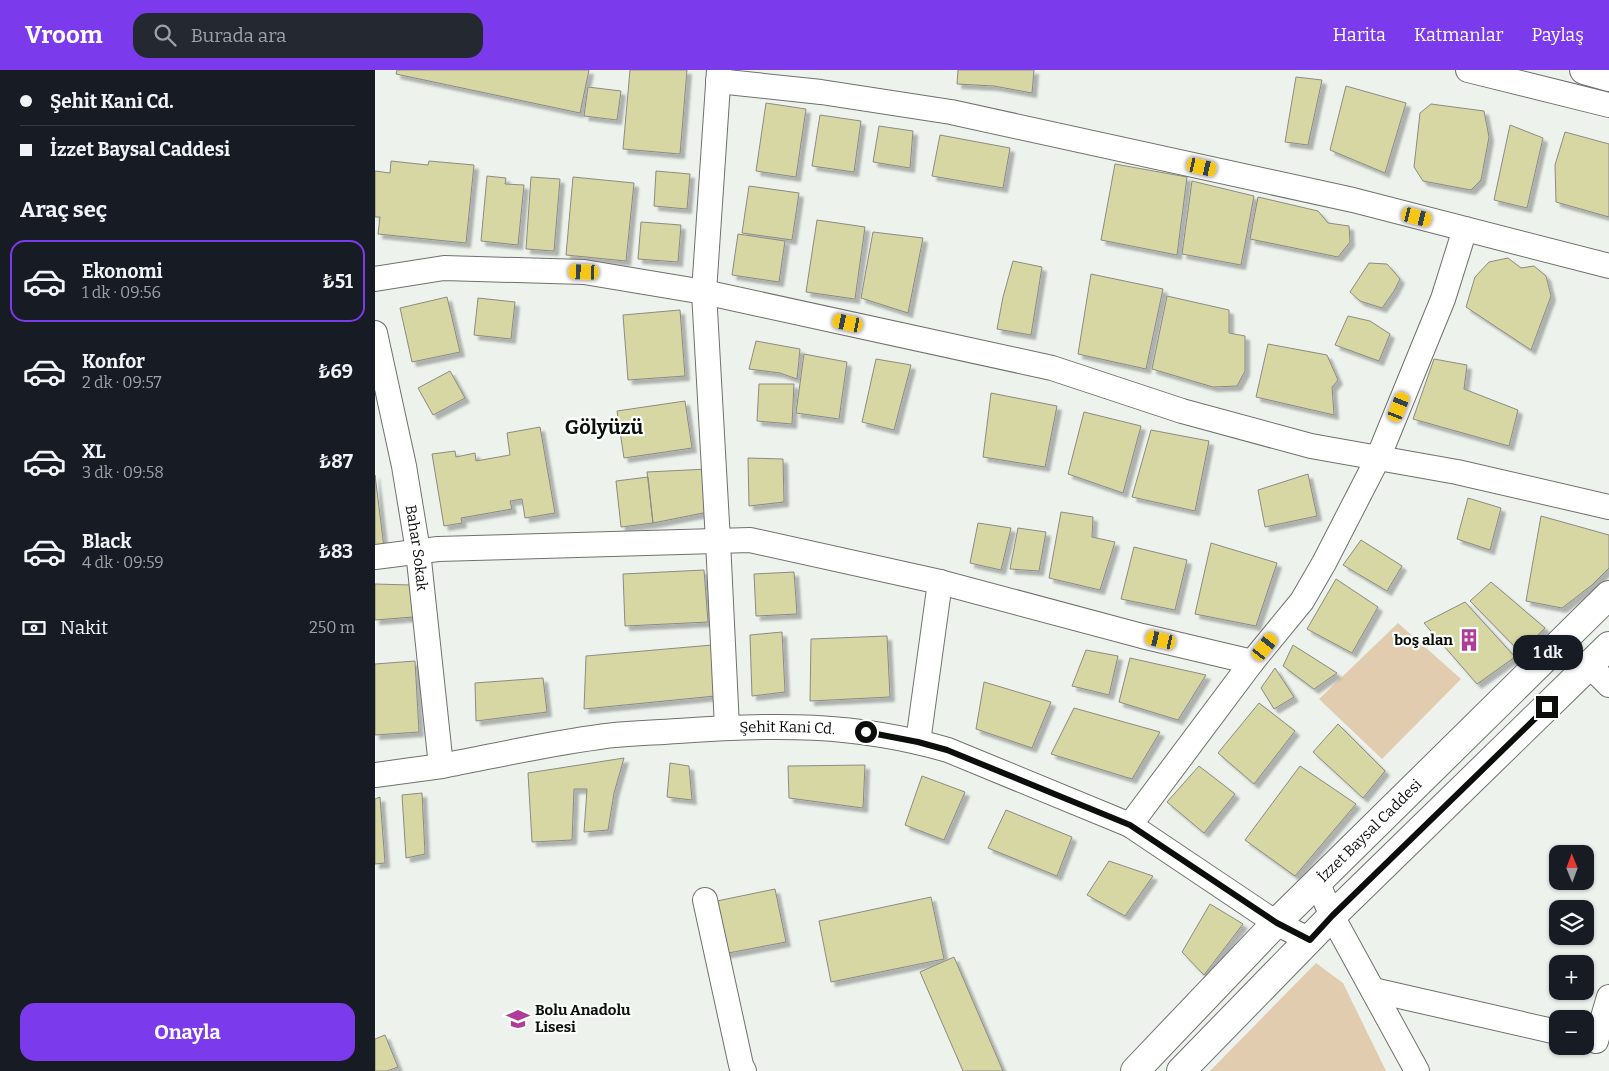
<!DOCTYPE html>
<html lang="tr">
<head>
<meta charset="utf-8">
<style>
	body { margin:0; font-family:Bitter,serif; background:#242831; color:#f1f3f6; height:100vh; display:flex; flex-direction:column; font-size:19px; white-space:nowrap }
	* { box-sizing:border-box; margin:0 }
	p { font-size:16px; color:#9ea1a6 }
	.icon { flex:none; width:28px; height:28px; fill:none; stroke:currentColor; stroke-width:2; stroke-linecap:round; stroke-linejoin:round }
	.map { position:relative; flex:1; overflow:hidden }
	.panel { display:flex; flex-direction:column; background:#171b24; width:375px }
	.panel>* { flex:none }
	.guide { display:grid; align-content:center; height:110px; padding:0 20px; background:#171b24 }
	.needle { width:32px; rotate:359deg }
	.tools { position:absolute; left:1174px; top:775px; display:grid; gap:10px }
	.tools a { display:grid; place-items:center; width:45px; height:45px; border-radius:10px; background:#171b24; box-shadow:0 1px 4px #0004; font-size:25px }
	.end { position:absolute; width:22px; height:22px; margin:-11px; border:6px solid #0c0e0c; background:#fff; box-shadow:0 0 0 2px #fff }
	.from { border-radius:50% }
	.bubble { position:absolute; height:35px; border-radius:15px; background:#171b24; box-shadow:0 1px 4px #0004; font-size:16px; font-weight:700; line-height:35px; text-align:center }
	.car { position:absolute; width:15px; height:30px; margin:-15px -8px; border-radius:6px; box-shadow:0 0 4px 1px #0007; background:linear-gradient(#f5c518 24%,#345 0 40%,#f5c518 0 76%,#345 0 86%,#f5c518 0) }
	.guide b { display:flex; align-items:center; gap:18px; height:48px; font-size:19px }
	.guide b+b { border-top:1px solid #363941 }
	.guide i { width:12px; height:12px; background:#f1f3f6 }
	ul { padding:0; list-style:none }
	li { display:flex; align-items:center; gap:15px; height:82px; margin:0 10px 8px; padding:0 10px; border:2px solid transparent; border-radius:15px }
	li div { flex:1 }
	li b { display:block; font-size:19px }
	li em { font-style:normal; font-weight:700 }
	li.active { border-color:#7c3aed }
	li>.icon { width:45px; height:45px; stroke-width:1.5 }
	h2 { padding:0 20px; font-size:22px; line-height:60px }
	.pay { display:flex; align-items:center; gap:12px; height:55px; padding:0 20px; font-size:19px }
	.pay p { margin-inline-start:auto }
	.primary-button { display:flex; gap:10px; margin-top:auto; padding:10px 20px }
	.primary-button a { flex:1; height:58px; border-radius:15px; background:#7c3aed; color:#fff; font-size:20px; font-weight:700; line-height:58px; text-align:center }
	header { display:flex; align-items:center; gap:30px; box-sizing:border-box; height:70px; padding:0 25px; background:#7c3aed; color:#fff }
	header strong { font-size:24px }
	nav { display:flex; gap:28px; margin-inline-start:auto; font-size:18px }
	.search { width:350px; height:45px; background:#242831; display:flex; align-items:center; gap:12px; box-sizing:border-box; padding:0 18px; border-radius:15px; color:#9ea1a6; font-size:19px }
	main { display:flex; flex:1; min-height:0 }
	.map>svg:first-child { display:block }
</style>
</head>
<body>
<header>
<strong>Vroom</strong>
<div class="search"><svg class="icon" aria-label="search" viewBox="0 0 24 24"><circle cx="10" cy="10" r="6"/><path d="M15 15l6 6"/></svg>Burada ara</div>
<nav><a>Harita</a><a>Katmanlar</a><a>Paylaş</a></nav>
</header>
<main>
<section class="panel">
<div class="guide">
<b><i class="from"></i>Şehit Kani Cd.</b>
<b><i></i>İzzet Baysal Caddesi</b>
</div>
<h2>Araç seç</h2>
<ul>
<li class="active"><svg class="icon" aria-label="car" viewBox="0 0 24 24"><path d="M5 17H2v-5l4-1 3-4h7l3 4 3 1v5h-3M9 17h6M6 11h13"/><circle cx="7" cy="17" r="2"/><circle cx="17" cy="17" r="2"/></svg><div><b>Ekonomi</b><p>1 dk · 09:56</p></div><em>₺51</em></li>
<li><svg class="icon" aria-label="car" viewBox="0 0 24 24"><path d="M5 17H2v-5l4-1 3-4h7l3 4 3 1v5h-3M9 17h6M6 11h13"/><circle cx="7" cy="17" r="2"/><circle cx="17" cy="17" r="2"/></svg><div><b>Konfor</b><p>2 dk · 09:57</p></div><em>₺69</em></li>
<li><svg class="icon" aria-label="car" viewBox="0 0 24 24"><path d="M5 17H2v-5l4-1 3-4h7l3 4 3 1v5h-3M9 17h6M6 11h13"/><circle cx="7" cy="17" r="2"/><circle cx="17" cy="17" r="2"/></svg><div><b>XL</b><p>3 dk · 09:58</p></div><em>₺87</em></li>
<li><svg class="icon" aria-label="car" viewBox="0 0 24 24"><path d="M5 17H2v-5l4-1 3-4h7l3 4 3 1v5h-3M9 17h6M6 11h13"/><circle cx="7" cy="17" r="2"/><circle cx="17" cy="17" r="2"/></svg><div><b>Black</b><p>4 dk · 09:59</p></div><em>₺83</em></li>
</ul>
<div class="pay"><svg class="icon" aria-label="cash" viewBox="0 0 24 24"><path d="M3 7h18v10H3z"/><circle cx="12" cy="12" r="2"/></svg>Nakit<p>250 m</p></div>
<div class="primary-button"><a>Onayla</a></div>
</section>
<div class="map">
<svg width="1234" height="1001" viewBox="0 0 1234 1001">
	<defs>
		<filter id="shadow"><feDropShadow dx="4.5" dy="4.5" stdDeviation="1" flood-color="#0004"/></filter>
	</defs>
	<rect width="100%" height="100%" fill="#edf2ec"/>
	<path fill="#e2ccaf" d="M 1023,553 L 1086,609 L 1007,689 L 944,629 Z
		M 941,893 L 968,913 L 1011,1001 L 835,1001 Z"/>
	<path fill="#d7d7a4" stroke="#8b8b84" filter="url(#shadow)" d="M 22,0 L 214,0 L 205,43 L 21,4 Z
		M 255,0 L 312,0 L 305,84 L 248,79 Z
		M 583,0 L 659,0 L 657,23 L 619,16 L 582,14 Z
		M 921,7 L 947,10 L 933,75 L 910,72 Z
		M 971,16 L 1031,33 L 1010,103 L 955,80 Z
		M 213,17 L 246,21 L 242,50 L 209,46 Z
		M 391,33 L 431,39 L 421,107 L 381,101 Z
		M 1056,34 L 1109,41 L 1114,67 L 1106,110 L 1096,120 L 1048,111 L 1039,97 L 1045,43 Z
		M 445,45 L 486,51 L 479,102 L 437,96 Z
		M 1135,55 L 1168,68 L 1152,138 L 1119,130 Z
		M 504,56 L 538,61 L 535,98 L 498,92 Z
		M 1190,62 L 1234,74 L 1234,147 L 1181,132 L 1180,95 Z
		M 565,65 L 635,78 L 628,118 L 557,106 Z
		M 16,91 L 53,95 L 54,91 L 99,95 L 91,173 L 3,164 L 5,147 L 0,147 L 0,101 L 15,103 Z
		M 740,94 L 812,107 L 802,185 L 726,170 Z
		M 281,101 L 315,104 L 312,139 L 279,136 Z
		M 112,106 L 131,108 L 130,114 L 149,115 L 143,175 L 106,171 Z
		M 156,107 L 185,109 L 179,181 L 151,179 Z
		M 198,107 L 259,113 L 251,191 L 191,185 Z
		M 817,111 L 879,126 L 866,195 L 807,184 Z
		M 374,116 L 424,123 L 417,170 L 367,163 Z
		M 883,127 L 943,141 L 953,153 L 974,156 L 975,172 L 963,187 L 875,169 Z
		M 442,150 L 490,157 L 480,229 L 431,222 Z
		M 266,152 L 306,155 L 303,192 L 263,189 Z
		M 498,162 L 548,168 L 533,243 L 486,228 Z
		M 363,164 L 410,171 L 404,212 L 357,205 Z
		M 1133,188 L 1146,198 L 1159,196 L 1171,206 L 1176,226 L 1156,280 L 1091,237 L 1100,207 L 1114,192 Z
		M 638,191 L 667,197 L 656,265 L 622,259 L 628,227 Z
		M 994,193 L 1012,194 L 1025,209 L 1019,221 L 1007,238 L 985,231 L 975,222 Z
		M 716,204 L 788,219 L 771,299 L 703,284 Z
		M 792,226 L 854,240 L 854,263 L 870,266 L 870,301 L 862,316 L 838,317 L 777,299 Z
		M 72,227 L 85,282 L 37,292 L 25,238 Z
		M 103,228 L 140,232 L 136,269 L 99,265 Z
		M 305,240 L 310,306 L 253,310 L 248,245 Z
		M 973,246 L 995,251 L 1015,264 L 1004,291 L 960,275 Z
		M 381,271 L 425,279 L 422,309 L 405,303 L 374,299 Z
		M 893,274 L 952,285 L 963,310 L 957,317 L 959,345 L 881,327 Z
		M 429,284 L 472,292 L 464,349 L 421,343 Z
		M 501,289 L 536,295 L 519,360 L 487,352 Z
		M 1059,289 L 1092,295 L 1089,319 L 1143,340 L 1134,376 L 1038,349 Z
		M 75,301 L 90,328 L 58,345 L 43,318 Z
		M 384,314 L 419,314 L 417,354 L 382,351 Z
		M 616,323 L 682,336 L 670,397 L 608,387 Z
		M 310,331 L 317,378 L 249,388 L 242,341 Z
		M 709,342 L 766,356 L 748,423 L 693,404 Z
		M 165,357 L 180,443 L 150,448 L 147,429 L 135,431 L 137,439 L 86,448 L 87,453 L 69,456 L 57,384 L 80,381 L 81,387 L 100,383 L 101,391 L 135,385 L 132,363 Z
		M 776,360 L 834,371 L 820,441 L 757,427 Z
		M 373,388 L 408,389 L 409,432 L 374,436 Z
		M 333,399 L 338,441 L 278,453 L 272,402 Z
		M 933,404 L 942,446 L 890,457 L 883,420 Z
		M 0,405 L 9,478 L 0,479 Z
		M 273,407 L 278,453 L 246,457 L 241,411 Z
		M 1093,428 L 1126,438 L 1115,480 L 1082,469 Z
		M 686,442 L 718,447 L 717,467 L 740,472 L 725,520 L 674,508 Z
		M 1166,446 L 1234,465 L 1234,498 L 1217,515 L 1187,538 L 1151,531 Z
		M 603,453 L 636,458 L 626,500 L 595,493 Z
		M 643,458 L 671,462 L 664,501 L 635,499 Z
		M 986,470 L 1027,496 L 1012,521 L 968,495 Z
		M 836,473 L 902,493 L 881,556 L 820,544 Z
		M 759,477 L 812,490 L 800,540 L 746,529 Z
		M 329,500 L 333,552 L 250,556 L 248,504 Z
		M 419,502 L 422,544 L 381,546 L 379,504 Z
		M 961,509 L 1003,537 L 977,583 L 932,559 Z
		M 1116,512 L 1170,558 L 1145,582 L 1095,531 Z
		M 0,514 L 36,515 L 38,547 L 0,550 Z
		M 1090,532 L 1140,587 L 1102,614 L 1049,553 Z
		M 407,562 L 410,622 L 377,626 L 375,565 Z
		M 512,566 L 515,627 L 435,631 L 436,569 Z
		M 337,575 L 340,626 L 209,639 L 211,586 Z
		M 918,575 L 962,603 L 939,619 L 908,596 Z
		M 711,580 L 743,586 L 734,625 L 697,616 Z
		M 755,588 L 831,605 L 803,650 L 744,632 Z
		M 40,591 L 44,662 L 0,665 L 0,594 Z
		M 900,598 L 919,627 L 899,639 L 886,618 Z
		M 168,608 L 172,642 L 101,651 L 100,613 Z
		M 609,612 L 676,632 L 657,678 L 601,659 Z
		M 884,633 L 920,661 L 879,714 L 843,683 Z
		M 699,638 L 785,662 L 757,709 L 676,684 Z
		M 963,654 L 1010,701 L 988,728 L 938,682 Z
		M 249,688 L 239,723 L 233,760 L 209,762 L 212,719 L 199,719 L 197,770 L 157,772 L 153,703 Z
		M 295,693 L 314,696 L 317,730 L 292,727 Z
		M 490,695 L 488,738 L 414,728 L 413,696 Z
		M 824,696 L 860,724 L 829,763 L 792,732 Z
		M 925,696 L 981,734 L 920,806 L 870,770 Z
		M 547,706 L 590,722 L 569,770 L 530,755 Z
		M 47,723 L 50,784 L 31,788 L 27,725 Z
		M 5,727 L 10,793 L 0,794 L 0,729 Z
		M 631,740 L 697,767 L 682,806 L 613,778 Z
		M 734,791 L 778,806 L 750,846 L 712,825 Z
		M 400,819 L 411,872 L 348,884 L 337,832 Z
		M 556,827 L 569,889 L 456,912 L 444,851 Z
		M 835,834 L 868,854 L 829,905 L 807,882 Z
		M 579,887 L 628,1001 L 588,1001 L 545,902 Z
		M 10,965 L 23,997 L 12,1001 L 0,1001 L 0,969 Z"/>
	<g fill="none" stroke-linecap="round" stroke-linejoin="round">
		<defs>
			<g id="minor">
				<path d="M 344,0 L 329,222 L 343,471 L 352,657"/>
				<path d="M 1093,0 L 1234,35"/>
				<path d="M 343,11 L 446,22 L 576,42 L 978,130 L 1234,196"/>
				<path d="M 0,209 L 69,198 L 209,202 L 329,222 L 677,298 L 807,341 L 936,376 L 1082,402 L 1234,437"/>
				<path id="s1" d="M 0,263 L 29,396 L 43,481 L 66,696"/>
				<path d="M 0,487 L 63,479 L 375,470 L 565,512 L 767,566 L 877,592"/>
				<path d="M 1215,596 L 1234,615"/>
				<path d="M 543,672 L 565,512"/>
				<path id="s2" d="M 0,705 C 22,702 45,699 67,696 C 119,686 171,674 224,667 C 250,663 277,663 303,661 C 398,654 480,653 573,680 L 755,755 L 901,853 L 935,870"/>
				<path d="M 755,755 L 877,592 L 927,531 L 949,493 L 1003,388 L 1068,229 L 1090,159"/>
				<path d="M 942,812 L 957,846 L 1042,1001"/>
				<path d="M 330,830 L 366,995 L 369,1001"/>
				<path d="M 998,920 L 1182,962"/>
				<path d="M 1221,971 L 1234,927"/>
			</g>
			<g id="major">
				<path id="s3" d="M 760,1001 L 901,853 L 1234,525"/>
				<path d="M 806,1001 L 957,846 L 1234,576"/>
			</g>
			<path id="highway" d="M 1209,0 L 1234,7"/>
		</defs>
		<use href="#minor" stroke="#6d726c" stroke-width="26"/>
		<use href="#major" stroke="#6d726c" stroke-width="30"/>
		<use href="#highway" stroke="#6d726c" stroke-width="30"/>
		<use href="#minor" stroke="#fff" stroke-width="24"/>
		<use href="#major" stroke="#fff" stroke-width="28"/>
		<use href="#highway" stroke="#fff" stroke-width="28"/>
	</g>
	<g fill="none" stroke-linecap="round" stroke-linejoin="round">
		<path stroke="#0c0e0c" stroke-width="6" d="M 491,662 L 543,672 L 572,680 L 755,755 L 902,853 L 935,870 L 957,846 L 1172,637"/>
	</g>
	<defs>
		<symbol id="building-bare" viewBox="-9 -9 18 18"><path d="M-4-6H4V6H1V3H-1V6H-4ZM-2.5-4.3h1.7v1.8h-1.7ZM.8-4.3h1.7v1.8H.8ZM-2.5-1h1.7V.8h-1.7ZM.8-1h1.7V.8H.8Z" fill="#ae3c98" stroke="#fbfffa" stroke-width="2.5" paint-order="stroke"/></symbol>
		<symbol id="school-bare" viewBox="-9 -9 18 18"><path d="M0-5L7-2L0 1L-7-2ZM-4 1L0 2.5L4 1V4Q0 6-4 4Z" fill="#ae3c98" stroke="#fbfffa" stroke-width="2.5" paint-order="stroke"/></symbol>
	</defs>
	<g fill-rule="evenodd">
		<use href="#building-bare" x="1078" y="554" width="32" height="32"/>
		<use href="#school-bare" x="127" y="933" width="32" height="32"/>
	</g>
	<g text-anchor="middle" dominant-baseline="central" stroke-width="4.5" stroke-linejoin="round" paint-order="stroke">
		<g font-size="15" fill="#0c0e0c" stroke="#fbfffa">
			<text stroke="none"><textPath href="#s1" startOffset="219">Bahar Sokak</textPath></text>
			<text stroke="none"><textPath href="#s2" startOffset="416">Şehit Kani Cd.</textPath></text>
			<text stroke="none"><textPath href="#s3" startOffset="336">İzzet Baysal Caddesi</textPath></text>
		</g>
		<g font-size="15" font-weight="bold" fill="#0c0e0c" stroke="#fbfffa" text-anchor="end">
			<text x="1078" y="570">boş alan</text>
			<text x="160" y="940" text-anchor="start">Bolu Anadolu<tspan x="160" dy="17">Lisesi</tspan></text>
		</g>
		<g font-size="20" font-weight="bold" fill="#0c0e0c" stroke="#fbfffa">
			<text x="229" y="357">Gölyüzü</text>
		</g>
	</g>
</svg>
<div class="tools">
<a><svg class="needle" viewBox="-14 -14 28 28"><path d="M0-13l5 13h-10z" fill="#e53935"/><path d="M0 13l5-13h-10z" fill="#9ea1a6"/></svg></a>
<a><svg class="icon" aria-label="layers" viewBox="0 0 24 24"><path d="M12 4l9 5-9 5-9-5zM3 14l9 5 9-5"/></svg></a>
<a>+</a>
<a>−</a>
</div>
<i class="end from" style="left:491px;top:662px"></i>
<i class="end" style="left:1172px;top:637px"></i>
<div class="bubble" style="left:1138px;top:565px;width:70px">1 dk</div>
<i class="car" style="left:827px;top:97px;rotate:103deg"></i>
<i class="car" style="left:1042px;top:147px;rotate:104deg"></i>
<i class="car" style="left:209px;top:202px;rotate:272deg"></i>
<i class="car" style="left:473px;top:253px;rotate:282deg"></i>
<i class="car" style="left:1024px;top:337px;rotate:22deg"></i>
<i class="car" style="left:786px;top:570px;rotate:283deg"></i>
<i class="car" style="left:890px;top:577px;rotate:39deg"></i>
</div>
</main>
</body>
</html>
